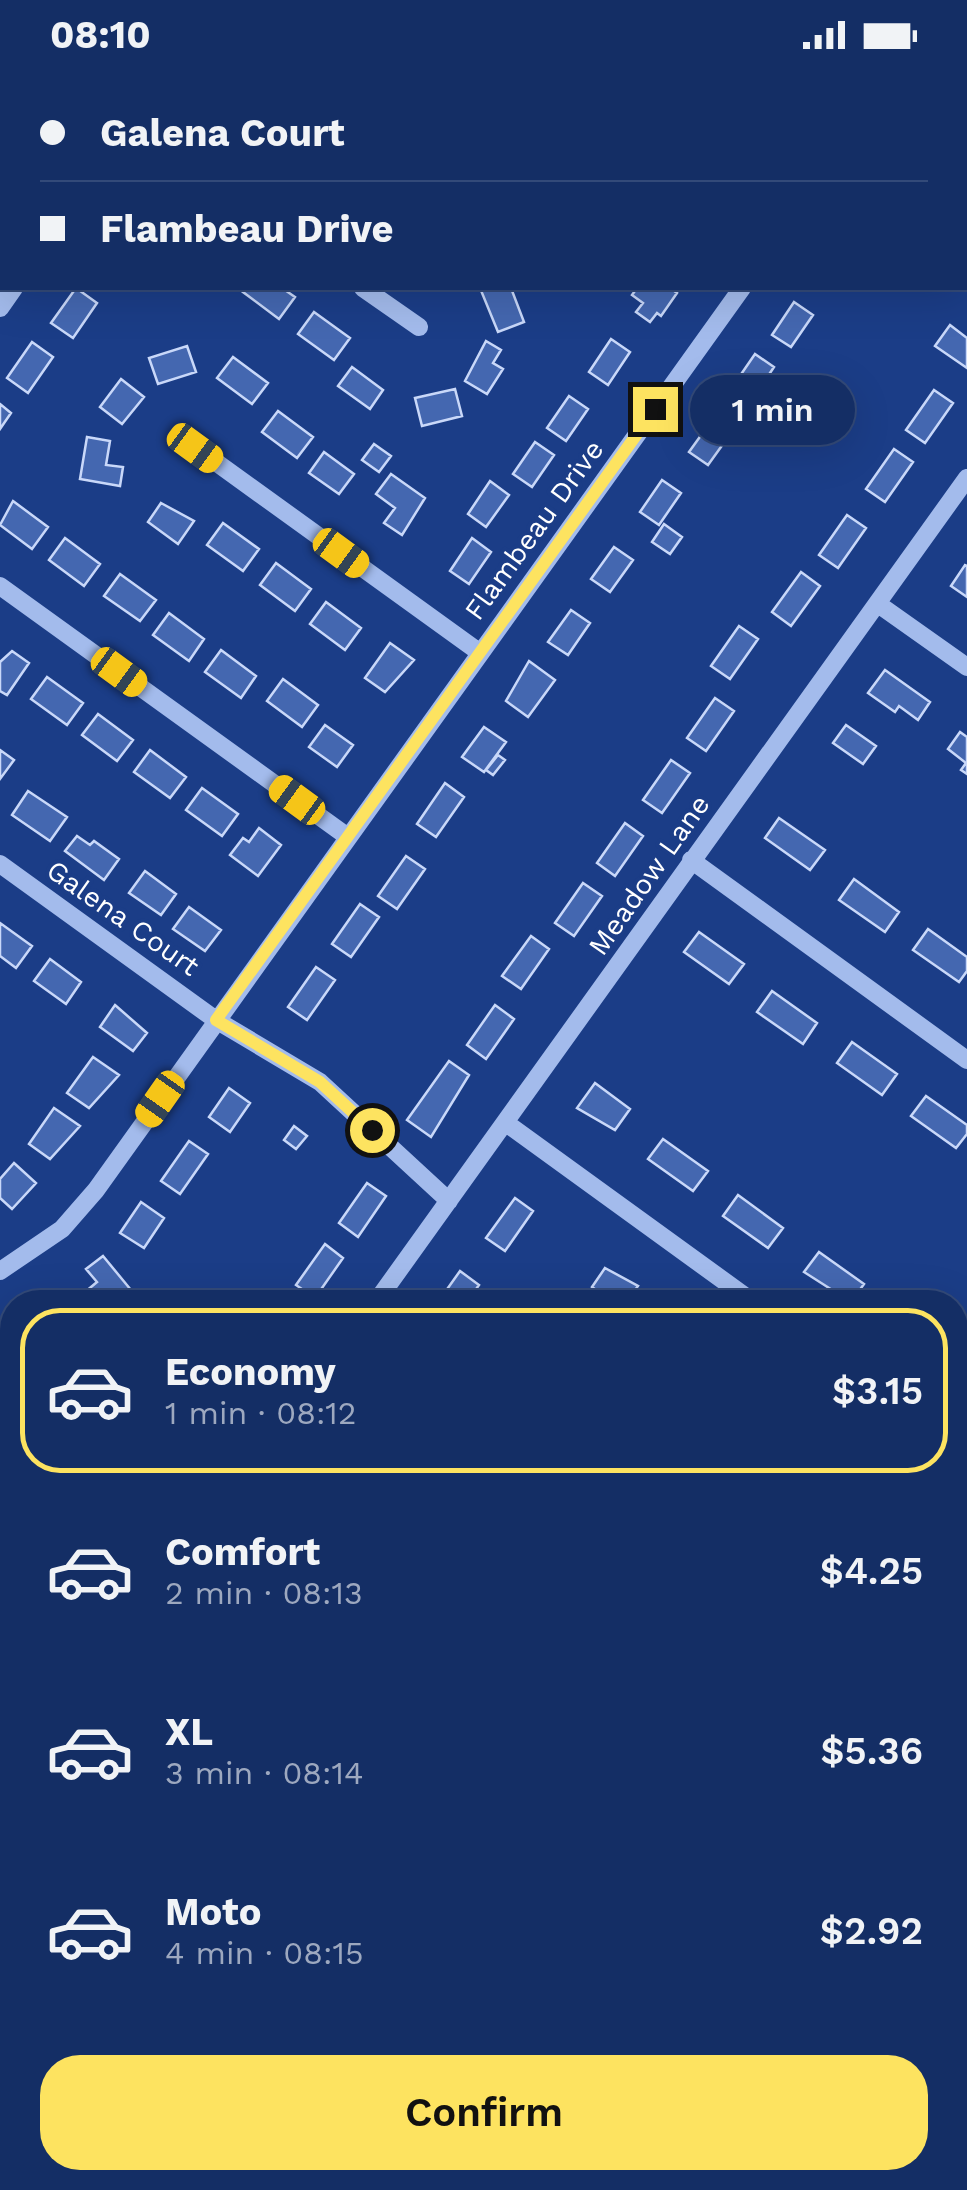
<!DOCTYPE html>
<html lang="en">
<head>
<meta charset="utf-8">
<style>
	body { margin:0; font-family:"Work Sans",sans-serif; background:#213a6e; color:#f1f3f6; height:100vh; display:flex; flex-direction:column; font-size:38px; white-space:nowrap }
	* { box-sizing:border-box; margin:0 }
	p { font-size:32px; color:#9da8bf }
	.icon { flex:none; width:55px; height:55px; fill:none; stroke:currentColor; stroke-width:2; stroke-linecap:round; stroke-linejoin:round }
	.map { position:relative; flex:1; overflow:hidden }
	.drawer { position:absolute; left:0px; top:1220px; width:968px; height:900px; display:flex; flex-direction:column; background:#142e65; border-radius:40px 40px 0 0; box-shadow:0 10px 40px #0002,0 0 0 2px #334a79 }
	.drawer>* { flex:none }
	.hud { position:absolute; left:0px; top:0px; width:968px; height:220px; box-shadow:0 10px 40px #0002,0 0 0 2px #334a79; display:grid; align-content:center; height:220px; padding:0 40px; background:#142e65 }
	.end { position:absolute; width:45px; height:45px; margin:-22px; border:12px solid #fde360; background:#111; box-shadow:0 0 0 5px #111 }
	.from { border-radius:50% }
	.bubble { position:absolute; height:70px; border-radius:35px; background:#142e65; box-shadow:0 10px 40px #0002,0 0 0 2px #334a79; font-size:32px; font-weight:600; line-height:70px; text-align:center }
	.car { position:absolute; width:30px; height:60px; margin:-30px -15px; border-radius:12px; box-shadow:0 0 8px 2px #0007; background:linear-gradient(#f5c518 24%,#345 0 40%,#f5c518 0 76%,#345 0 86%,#f5c518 0) }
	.hud b { display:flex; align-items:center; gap:35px; height:95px; font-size:38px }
	.hud b+b { border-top:2px solid #334a79 }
	.hud i { width:25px; height:25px; background:#f1f3f6 }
	ul { padding:18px 0 0; list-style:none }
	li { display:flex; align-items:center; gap:30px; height:165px; margin:0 20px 15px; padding:0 20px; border:5px solid transparent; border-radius:40px }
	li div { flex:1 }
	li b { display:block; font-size:38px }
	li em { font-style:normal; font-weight:600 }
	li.active { border-color:#fde360 }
	li>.icon { width:90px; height:90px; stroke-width:1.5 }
	.primary-button { display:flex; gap:20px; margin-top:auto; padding:20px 40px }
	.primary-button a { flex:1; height:115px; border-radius:40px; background:#fde360; color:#111; font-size:40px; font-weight:600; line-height:115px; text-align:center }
	.status { display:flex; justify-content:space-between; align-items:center; height:70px; padding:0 50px; background:#142e65; direction:ltr }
	.status svg { height:28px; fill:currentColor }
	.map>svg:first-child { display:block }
</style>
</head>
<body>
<div class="status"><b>08:10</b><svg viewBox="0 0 49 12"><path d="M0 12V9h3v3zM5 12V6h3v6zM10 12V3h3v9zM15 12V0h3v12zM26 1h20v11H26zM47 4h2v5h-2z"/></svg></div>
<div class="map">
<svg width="967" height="2120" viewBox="0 0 967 2120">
	<rect width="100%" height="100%" fill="#1b3d87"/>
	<path fill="#2e55a5" d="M 711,0 L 967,0 L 967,184 L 965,2 Z
		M 955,1617 L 967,1625 L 967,2079 L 955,2095 Z
		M 601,2108 L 600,2108 L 946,2108 L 937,2120 L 618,2120 Z"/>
	<path fill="#314a81" stroke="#96b4ee" stroke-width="2.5" d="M 955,1708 L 967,1708 L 967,2019 L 955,2029 Z"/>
	<path fill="#4467b0" stroke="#c9d8f9" stroke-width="2.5" d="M 76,218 L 97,233 L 73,268 L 51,253 Z
		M 247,218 L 282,218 L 295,227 L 279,249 L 243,222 Z
		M 480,218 L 511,218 L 524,252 L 498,262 Z
		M 637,218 L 670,218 L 677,223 L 661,246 L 657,243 L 650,252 L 636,242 L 643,233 L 632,225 Z
		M 794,232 L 813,245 L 791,277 L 772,265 Z
		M 314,242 L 350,268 L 334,290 L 298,264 Z
		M 950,255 L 967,268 L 967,298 L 935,276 Z
		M 611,269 L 630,282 L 608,315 L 589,302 Z
		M 486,271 L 501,280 L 493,293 L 503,299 L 487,324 L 465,311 Z
		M 32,272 L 53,287 L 28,323 L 7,308 Z
		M 187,276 L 196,302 L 158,314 L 149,288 Z
		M 755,284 L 774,297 L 752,330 L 733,316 Z
		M 233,287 L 268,313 L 252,334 L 217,308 Z
		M 352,297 L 383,320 L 370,339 L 338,316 Z
		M 121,309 L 144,327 L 122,354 L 100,337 Z
		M 455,319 L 462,346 L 422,356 L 415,328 Z
		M 934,320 L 953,333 L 925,373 L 906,360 Z
		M 569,326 L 588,339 L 566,371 L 547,358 Z
		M 0,334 L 11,343 L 0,359 Z
		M 278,341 L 313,367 L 297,388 L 262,362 Z
		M 712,350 L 731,363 L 708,395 L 689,382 Z
		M 87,367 L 110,371 L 106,395 L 123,397 L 120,416 L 80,409 Z
		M 535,372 L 554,385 L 532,417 L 513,404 Z
		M 374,374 L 391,386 L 379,402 L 362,390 Z
		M 894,379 L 913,392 L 885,432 L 866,419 Z
		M 324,382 L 354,404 L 339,424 L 309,403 Z
		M 391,404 L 425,428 L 402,465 L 384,453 L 395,438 L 376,424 Z
		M 662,410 L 681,423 L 659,455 L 640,442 Z
		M 490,411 L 509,425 L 486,457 L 468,444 Z
		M 13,431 L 48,457 L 32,479 L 0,455 Z
		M 161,433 L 194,451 L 178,474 L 148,452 Z
		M 847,445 L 866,458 L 838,498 L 819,485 Z
		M 223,453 L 259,479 L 243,501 L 207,475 Z
		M 664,454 L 682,467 L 670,484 L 652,472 Z
		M 65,468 L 100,494 L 84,516 L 49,490 Z
		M 472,468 L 491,482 L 469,514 L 450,501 Z
		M 614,477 L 633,490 L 610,522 L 591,509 Z
		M 276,493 L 311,519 L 295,541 L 260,515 Z
		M 965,495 L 967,496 L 967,527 L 951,516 Z
		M 801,502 L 820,516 L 791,556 L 772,542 Z
		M 120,504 L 156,530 L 140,551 L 104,526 Z
		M 326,532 L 361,558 L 345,580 L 310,554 Z
		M 571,540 L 590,553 L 568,585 L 548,572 Z
		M 169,543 L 204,569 L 189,591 L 153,565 Z
		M 739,556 L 758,569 L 730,609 L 711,596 Z
		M 390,573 L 414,590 L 385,622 L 365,608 Z
		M 221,580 L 256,606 L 241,628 L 205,602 Z
		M 12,581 L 29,593 L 7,625 L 0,621 L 0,592 Z
		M 529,591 L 555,610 L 528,647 L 506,631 Z
		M 885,600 L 930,632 L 918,650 L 899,636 L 895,642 L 868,623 Z
		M 47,607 L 83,633 L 67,655 L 31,629 Z
		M 283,609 L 318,635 L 302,657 L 267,631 Z
		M 715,628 L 734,641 L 706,681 L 687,668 Z
		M 98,644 L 133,670 L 117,691 L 82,665 Z
		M 325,655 L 353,675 L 337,697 L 309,677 Z
		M 846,655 L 876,676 L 863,694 L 833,673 Z
		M 484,657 L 506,672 L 484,702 L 462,687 Z
		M 960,662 L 967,667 L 967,704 L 961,700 L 966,693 L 948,679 Z
		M 0,680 L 14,690 L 0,709 Z
		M 150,680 L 186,707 L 170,728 L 134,702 Z
		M 498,685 L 505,690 L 493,705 L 486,700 Z
		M 671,690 L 690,703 L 662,743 L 643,730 Z
		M 445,713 L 464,727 L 436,767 L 417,754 Z
		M 202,718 L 238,744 L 222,766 L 186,740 Z
		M 28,721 L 67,747 L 50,771 L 12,745 Z
		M 779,748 L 825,780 L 810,800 L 765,768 Z
		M 625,753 L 643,766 L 615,806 L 597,793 Z
		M 259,758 L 281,775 L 258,806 L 230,785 L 243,768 L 249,772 Z
		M 77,766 L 90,775 L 94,771 L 119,789 L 104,810 L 65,781 Z
		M 406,786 L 425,799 L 397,839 L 378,826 Z
		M 145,801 L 176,824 L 161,845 L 129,823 Z
		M 854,809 L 899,842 L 885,862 L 839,830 Z
		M 583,813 L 602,826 L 574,866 L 555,853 Z
		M 360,834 L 379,847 L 351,887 L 332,874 Z
		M 189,837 L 221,860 L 205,881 L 173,859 Z
		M 0,853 L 32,876 L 16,898 L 0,886 Z
		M 928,859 L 967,887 L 967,901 L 959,912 L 913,880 Z
		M 699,862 L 744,894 L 729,914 L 684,882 Z
		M 531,866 L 549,879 L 521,919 L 502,906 Z
		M 50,889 L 81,912 L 66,934 L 34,911 Z
		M 316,897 L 335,910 L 307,950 L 288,937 Z
		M 772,921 L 817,953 L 803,974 L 757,942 Z
		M 115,935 L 147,963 L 133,981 L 100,957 Z
		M 495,935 L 514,949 L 486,989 L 467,975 Z
		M 852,972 L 897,1004 L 882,1025 L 837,993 Z
		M 93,987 L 119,1005 L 89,1038 L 67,1023 Z
		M 449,991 L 469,1005 L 431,1067 L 407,1050 Z
		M 595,1013 L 630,1039 L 615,1060 L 577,1038 Z
		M 229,1018 L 250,1033 L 230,1062 L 209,1047 Z
		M 926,1026 L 967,1055 L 967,1064 L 956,1078 L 911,1046 Z
		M 54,1038 L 80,1056 L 50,1089 L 29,1074 Z
		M 294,1056 L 307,1066 L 296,1079 L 284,1070 Z
		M 663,1069 L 708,1101 L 693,1121 L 648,1089 Z
		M 189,1071 L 208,1084 L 180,1124 L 161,1111 Z
		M 14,1093 L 36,1113 L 12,1139 L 0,1128 L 0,1109 Z
		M 367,1113 L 386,1126 L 358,1167 L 339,1153 Z
		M 738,1125 L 783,1158 L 768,1178 L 723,1146 Z
		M 515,1128 L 533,1141 L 505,1181 L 486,1168 Z
		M 141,1132 L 164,1148 L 144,1178 L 120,1163 Z
		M 325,1174 L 343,1188 L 315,1228 L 296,1215 Z
		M 819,1182 L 864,1214 L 851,1232 L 804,1202 Z
		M 103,1186 L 131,1220 L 115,1232 L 73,1232 L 97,1212 L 86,1199 Z
		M 605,1198 L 638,1216 L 635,1220 L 649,1232 L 613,1232 L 592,1217 Z
		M 460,1201 L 479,1215 L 467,1232 L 438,1232 Z
		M 12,1244 L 12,1275 L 0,1280 L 0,1250 Z
		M 967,1292 L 967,1320 L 955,1311 Z
		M 12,1439 L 12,1469 L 0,1460 Z
		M 956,1443 L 967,1451 L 967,1474 L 956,1490 Z
		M 0,1739 L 12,1748 L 12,1786 L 0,1777 Z
		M 12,1966 L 12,2008 L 0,1999 L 0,1971 Z
		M 78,2108 L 100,2108 L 92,2118 Z
		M 113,2108 L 115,2108 L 133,2120 L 104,2120 Z
		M 422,2108 L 439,2108 L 449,2115 L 445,2120 L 413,2120 Z
		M 300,2109 L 315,2120 L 293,2120 Z"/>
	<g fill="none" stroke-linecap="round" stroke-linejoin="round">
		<path stroke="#a3bbec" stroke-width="18" d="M 443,0 L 447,2
			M 707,0 L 710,2
			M 168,2 L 170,0
			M 965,187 L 967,188
			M 363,218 L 419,257
			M 0,238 L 14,218
			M 195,377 L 479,582
			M 0,516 L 348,767
			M 878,534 L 967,597
			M 691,790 L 967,990
			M 0,794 L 216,950 L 320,1012 L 449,1131
			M 506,1053 L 753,1232
			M 0,1201 L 62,1159 L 96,1120 L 742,218
			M 376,1232 L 967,408
			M 0,1343 L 12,1352
			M 955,1378 L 967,1387
			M 0,1698 L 12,1707
			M 0,1885 L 12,1868
			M 577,2108 L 595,2120
			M 0,2113 L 10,2120
			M 220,2120 L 229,2108
			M 513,2120 L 522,2108"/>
	</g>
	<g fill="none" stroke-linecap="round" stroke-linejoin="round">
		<path stroke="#fde360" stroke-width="12" d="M 372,1060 L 320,1012 L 216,950 L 655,339"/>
	</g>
	<g text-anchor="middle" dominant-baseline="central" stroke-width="8" stroke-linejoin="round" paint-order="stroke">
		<g font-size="28" fill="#fff" stroke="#1b3d87">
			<text transform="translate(534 460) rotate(-54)">Flambeau Drive</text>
			<text transform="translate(649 805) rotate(-55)">Meadow Lane</text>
			<text transform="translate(123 848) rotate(35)">Galena Court</text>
		</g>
	</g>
</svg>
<i class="end from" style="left:372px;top:1060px"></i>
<i class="end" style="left:655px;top:339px"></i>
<div class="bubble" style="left:690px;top:305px;width:165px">1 min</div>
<i class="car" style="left:195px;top:378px;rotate:126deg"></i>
<i class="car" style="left:341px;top:483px;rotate:126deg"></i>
<i class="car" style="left:119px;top:602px;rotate:126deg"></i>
<i class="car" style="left:297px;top:730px;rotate:306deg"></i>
<i class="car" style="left:160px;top:1029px;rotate:215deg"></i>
<div class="hud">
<b><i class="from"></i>Galena Court</b>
<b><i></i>Flambeau Drive</b>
</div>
<section class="drawer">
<ul>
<li class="active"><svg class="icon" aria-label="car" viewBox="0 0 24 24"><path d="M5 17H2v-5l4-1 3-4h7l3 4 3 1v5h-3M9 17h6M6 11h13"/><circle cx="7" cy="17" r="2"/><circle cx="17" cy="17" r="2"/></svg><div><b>Economy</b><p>1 min · 08:12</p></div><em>$3.15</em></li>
<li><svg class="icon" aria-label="car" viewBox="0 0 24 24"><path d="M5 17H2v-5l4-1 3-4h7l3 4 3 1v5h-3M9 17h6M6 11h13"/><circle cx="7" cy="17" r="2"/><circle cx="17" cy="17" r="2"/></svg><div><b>Comfort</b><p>2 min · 08:13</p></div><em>$4.25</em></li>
<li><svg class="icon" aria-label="car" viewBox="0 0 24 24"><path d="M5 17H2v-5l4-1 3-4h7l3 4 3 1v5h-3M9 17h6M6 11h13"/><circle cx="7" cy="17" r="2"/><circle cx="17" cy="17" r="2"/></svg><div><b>XL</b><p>3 min · 08:14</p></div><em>$5.36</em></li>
<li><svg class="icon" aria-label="car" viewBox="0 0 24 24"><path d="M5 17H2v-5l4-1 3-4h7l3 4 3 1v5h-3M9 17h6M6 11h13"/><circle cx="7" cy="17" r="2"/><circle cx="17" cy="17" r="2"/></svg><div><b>Moto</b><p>4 min · 08:15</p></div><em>$2.92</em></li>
</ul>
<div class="primary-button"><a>Confirm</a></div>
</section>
</div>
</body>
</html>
